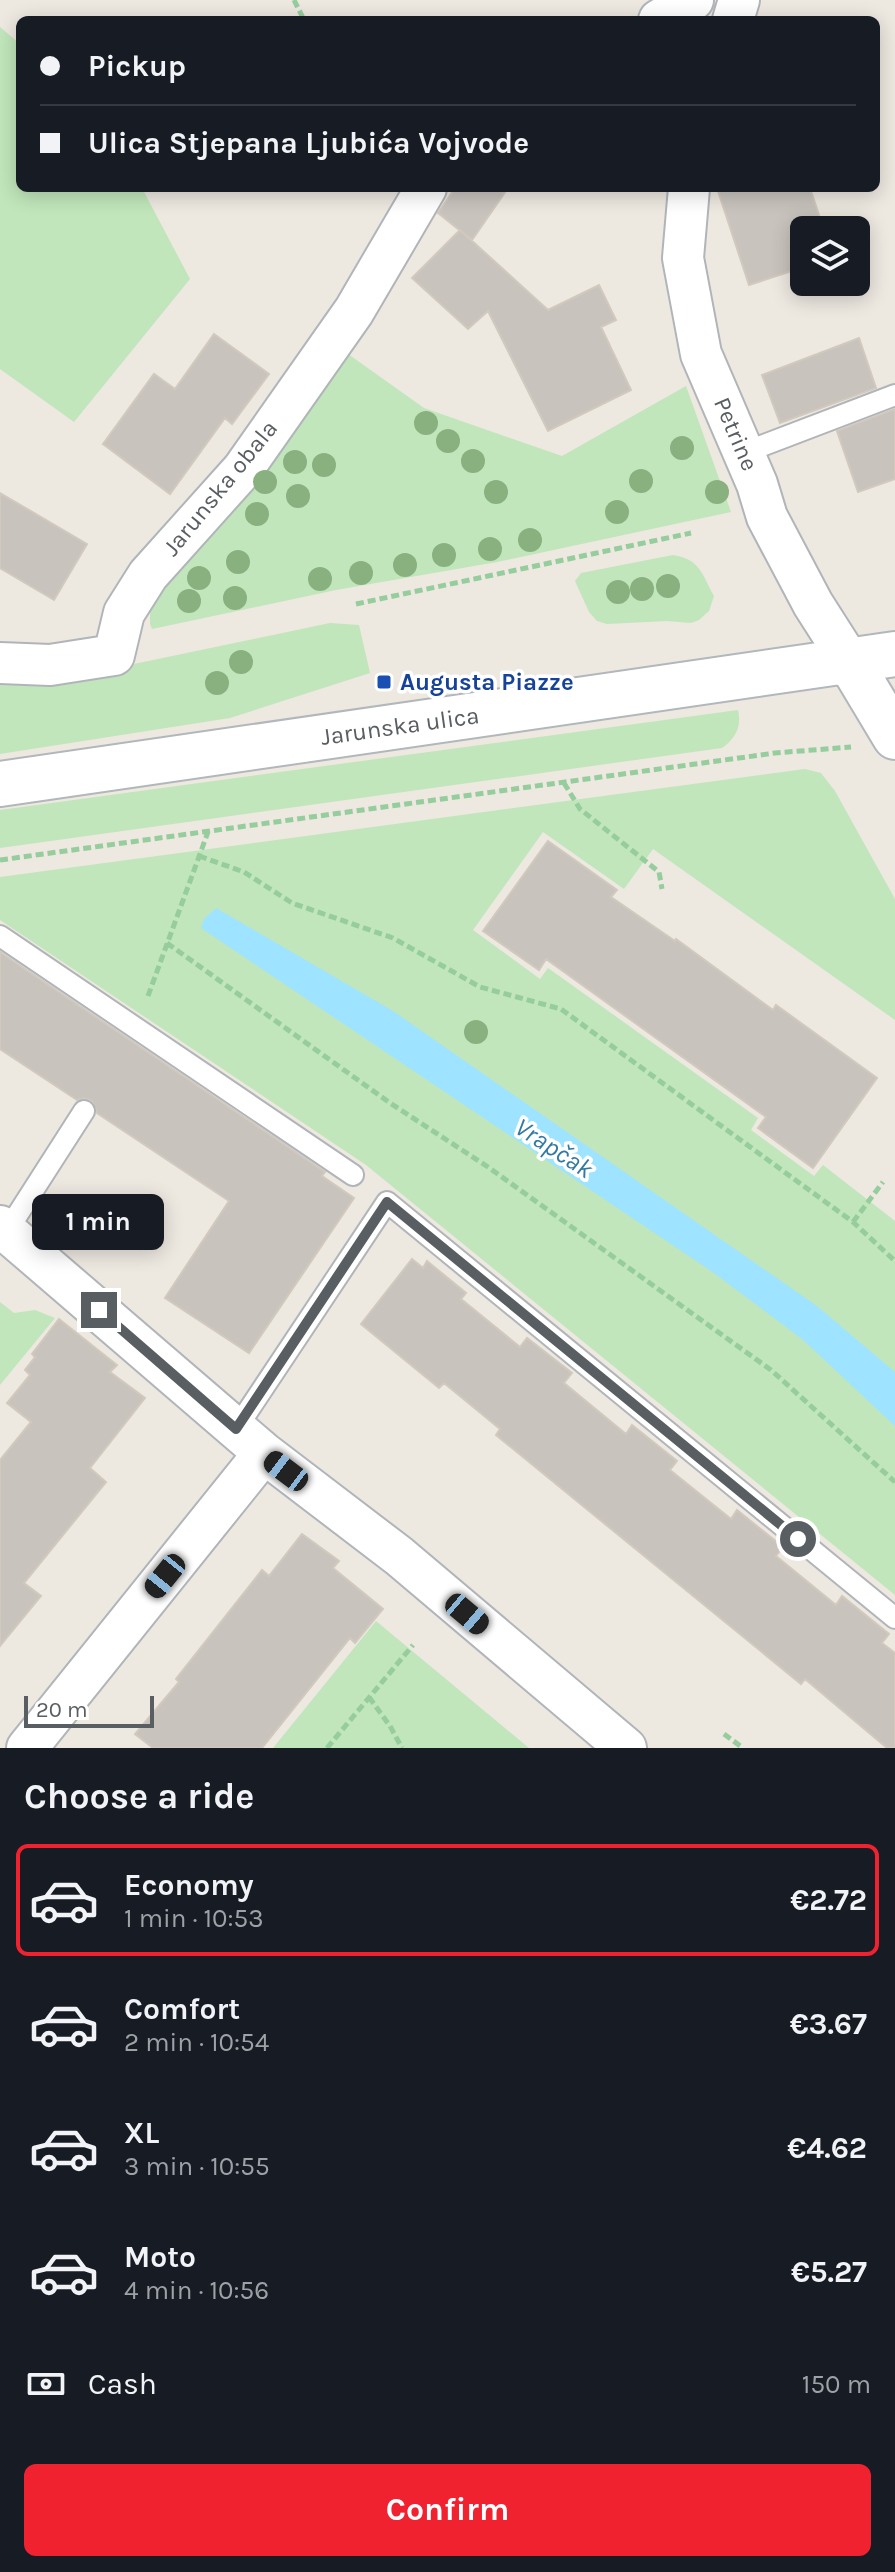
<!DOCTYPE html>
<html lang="en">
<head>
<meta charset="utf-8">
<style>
	body { margin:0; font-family:Karla,sans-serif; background:#242831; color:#f1f3f6; height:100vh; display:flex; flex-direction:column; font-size:30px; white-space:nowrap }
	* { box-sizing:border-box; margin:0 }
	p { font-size:26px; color:#9ea1a6 }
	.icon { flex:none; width:44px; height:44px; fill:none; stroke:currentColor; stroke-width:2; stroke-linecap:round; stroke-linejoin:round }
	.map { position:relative; height:1748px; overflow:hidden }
	.sheet { display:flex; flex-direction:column; background:#171b24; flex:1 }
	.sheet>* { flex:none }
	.guide { position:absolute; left:16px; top:16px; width:864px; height:176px; border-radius:12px; box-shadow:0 4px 20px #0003; display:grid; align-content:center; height:176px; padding:0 24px; background:#171b24 }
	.tools { position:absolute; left:790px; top:216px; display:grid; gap:16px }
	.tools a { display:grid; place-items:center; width:80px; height:80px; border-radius:12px; background:#171b24; box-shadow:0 4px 20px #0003; font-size:40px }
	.scale { position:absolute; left:24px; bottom:20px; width:130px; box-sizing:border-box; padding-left:8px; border:4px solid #595e62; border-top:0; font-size:22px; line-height:28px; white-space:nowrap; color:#595e62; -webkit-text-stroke:6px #fff; paint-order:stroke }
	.end { position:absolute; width:36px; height:36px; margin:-18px; border:10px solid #595e62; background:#fff; box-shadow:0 0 0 4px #fff }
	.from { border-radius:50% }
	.bubble { position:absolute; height:56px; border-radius:12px; background:#171b24; box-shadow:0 4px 20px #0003; font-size:26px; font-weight:700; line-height:56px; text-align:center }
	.car { position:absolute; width:24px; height:48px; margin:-24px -12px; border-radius:10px; box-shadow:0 0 6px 2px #0007; background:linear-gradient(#222 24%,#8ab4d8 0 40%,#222 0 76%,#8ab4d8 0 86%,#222 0) }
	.guide b { display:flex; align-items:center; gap:28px; height:76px; font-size:30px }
	.guide b+b { border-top:2px solid #363941 }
	.guide i { width:20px; height:20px; background:#f1f3f6 }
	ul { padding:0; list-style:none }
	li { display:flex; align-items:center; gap:24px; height:112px; margin:0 16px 12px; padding:0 8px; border:4px solid transparent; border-radius:12px }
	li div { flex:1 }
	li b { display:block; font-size:30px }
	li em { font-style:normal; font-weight:700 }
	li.current { border-color:#f12230 }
	li>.icon { width:72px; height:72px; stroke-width:1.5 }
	h2 { padding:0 24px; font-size:36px; line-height:96px }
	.pay { display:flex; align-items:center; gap:20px; height:88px; padding:0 24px; font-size:30px }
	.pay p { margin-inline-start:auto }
	.cta { display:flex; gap:16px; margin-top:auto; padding:16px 24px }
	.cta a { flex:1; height:92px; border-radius:12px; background:#f12230; color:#fff; font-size:32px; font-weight:700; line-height:92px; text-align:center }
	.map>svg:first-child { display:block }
</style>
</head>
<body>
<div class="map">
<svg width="895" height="1748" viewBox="0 0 895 1748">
	<rect width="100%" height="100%" fill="#ede8e0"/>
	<path fill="#c1e6bb" d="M 0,27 L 20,44 L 20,188 L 142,188 L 190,279 L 74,422 L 0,369 Z
		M 341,349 L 424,408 L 562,456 L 686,386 L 731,512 L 497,562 L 336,590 L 152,629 L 150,624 L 150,607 Z
		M 673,555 C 700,559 702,574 714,596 L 709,611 L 699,620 L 691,623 L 667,621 L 607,624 L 597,621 L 589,612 L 575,581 L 581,573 Z
		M 330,623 L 359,625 L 370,673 L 230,718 L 0,754 L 0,680 L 110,669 Z
		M 738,710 C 742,727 735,739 722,748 L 0,848 L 0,810 Z
		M 805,769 L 821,773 L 835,791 L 895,899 L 895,1020 L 653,849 L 624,889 L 543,832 L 473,930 L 540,979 L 548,968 L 758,1118 L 751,1130 L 814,1176 L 823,1165 L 895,1221 L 895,1595 L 366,1165 L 0,920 L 0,877 Z
		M 0,1302 L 14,1313 L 35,1310 L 55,1318 L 0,1385 Z
		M 376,1621 L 529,1748 L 273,1748 Z"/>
	<path fill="#9ee3ff" d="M 216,908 L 393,1011 L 817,1306 L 895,1372 L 895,1426 L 802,1339 L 714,1273 L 201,928 L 204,919 Z"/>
	<path fill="#c8c3bd" stroke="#d2c9be" stroke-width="2" d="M 455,188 L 508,188 L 472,240 L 438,213 Z
		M 717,188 L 810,188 L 824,230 L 804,230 L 804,267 L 749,285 Z
		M 460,230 L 548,310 L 599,285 L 616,320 L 601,327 L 631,390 L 548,431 L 488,311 L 468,329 L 412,278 Z
		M 214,334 L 269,374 L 232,424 L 225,418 L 170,494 L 103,444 L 154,374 L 175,389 Z
		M 859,338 L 876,388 L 780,423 L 762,375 Z
		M 895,409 L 895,479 L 858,492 L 837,431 Z
		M 0,493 L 87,544 L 54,600 L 0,568 Z
		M 548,841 L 617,890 L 611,897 L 675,941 L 676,939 L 773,1010 L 776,1005 L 877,1078 L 813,1168 L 758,1128 L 766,1117 L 546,959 L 539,970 L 483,931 Z
		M 0,952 L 325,1172 L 322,1176 L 354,1198 L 249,1353 L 165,1298 L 229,1201 L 97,1113 L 92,1101 L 84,1098 L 77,1100 L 0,1049 Z
		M 412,1259 L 423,1268 L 427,1261 L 466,1293 L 461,1299 L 520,1347 L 527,1338 L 572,1373 L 564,1383 L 626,1434 L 632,1425 L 677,1461 L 670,1470 L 731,1519 L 737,1510 L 783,1547 L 776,1556 L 836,1605 L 842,1596 L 889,1634 L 882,1643 L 895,1653 L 895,1748 L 887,1748 L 805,1679 L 801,1684 L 496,1435 L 500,1429 L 444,1383 L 439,1388 L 361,1324 Z
		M 59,1319 L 117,1365 L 110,1372 L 145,1398 L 90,1468 L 106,1482 L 24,1583 L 41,1596 L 0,1646 L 0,1460 L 31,1422 L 7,1403 L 30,1375 L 25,1370 L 35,1357 L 32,1354 Z
		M 302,1534 L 339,1561 L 333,1568 L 383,1609 L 355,1643 L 350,1638 L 262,1748 L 153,1748 L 135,1734 L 179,1682 L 176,1679 L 262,1570 L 269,1576 Z"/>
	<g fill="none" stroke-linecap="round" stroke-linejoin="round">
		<defs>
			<path id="lane" d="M 743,453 L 895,395
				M 0,936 L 353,1175
				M 7,1231 L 84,1111
				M 236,1429 L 387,1202 L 895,1618"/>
			<path id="street" d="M 659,20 L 693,0
				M 733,20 L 739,0
				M 689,188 L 683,258 L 701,354 L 757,484 L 767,517 L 813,604 L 850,662
				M 0,663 L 50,665 L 114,655 L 124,613 L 148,575 L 243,469 L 354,311 L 426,188
				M 0,1226 L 264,1453 L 399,1556 L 626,1748
				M 27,1748 L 264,1453"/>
			<path id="secondary" d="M 850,662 L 895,737
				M 0,784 L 895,654"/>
		</defs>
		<use href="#lane" stroke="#b1b5b9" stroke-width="24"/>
		<use href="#street" stroke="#b1b5b9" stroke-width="44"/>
		<use href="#secondary" stroke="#b2b7bc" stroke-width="48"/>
		<path stroke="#96cd9d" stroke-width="5" stroke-dasharray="8 4" stroke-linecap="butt" d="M 294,0 L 304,20
			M 356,604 L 691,533
			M 564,783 L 580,809 L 659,872 L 662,889
			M 199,856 L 244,872 L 292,903 L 393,938 L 480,987 L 561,1009 L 853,1222 L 895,1261
			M 0,860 L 775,753 L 851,747
			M 167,943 L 390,1103 L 488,1167 L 771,1370 L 895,1482
			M 148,996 L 208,832
			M 853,1222 L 883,1182
			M 369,1697 L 390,1726 L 402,1748
			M 724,1734 L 743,1748
			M 327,1748 L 413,1645"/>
		<use href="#lane" stroke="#fff" stroke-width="20"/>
		<use href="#street" stroke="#fff" stroke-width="40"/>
		<use href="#secondary" stroke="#fff" stroke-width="44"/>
	</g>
	<g fill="#89b07f">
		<circle cx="426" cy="423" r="12"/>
		<circle cx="448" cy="441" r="12"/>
		<circle cx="682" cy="448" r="12"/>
		<circle cx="473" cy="461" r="12"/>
		<circle cx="295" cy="462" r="12"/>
		<circle cx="324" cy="465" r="12"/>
		<circle cx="641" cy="481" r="12"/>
		<circle cx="265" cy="482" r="12"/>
		<circle cx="496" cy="492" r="12"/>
		<circle cx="717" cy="492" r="12"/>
		<circle cx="298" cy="496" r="12"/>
		<circle cx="617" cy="512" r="12"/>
		<circle cx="257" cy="514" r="12"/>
		<circle cx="530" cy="540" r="12"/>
		<circle cx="490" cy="549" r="12"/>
		<circle cx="444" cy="555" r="12"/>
		<circle cx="238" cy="562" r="12"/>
		<circle cx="405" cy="565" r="12"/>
		<circle cx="361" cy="573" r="12"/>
		<circle cx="199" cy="578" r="12"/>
		<circle cx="320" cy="579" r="12"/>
		<circle cx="668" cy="586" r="12"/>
		<circle cx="642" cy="589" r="12"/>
		<circle cx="618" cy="592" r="12"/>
		<circle cx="235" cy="598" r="12"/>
		<circle cx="189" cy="601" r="12"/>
		<circle cx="241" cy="662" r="12"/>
		<circle cx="217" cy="683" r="12"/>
		<circle cx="476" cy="1032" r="12"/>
	</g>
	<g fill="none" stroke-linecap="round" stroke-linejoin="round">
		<path stroke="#595e62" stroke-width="10" d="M 99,1310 L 236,1429 L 387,1202 L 798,1539"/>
	</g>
	<rect fill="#1a4fb4" stroke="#fff" stroke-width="3" x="376" y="674" width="16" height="16" rx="4"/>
	<g text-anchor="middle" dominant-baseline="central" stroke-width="7" stroke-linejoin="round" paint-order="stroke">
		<g font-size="24" fill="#595e62" stroke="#fff">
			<text transform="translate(736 434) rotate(67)">Petrine</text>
			<text transform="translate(220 488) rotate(-51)">Jarunska obala</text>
			<text transform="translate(400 726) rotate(-8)">Jarunska ulica</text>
		</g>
		<g font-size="24" font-weight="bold" fill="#164399" stroke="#fff" text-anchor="start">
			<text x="400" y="682">Augusta Piazze</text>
		</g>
		<g font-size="26" font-style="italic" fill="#337aa3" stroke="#fff">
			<text transform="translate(554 1148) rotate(33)">Vrapčak</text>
		</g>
	</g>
</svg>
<div class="tools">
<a><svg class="icon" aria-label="layers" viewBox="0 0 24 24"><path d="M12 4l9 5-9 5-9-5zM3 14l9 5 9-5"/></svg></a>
</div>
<div class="scale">20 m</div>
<i class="end from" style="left:798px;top:1539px"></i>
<i class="end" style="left:99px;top:1310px"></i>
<div class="bubble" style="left:32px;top:1194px;width:132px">1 min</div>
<i class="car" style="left:286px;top:1471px;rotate:307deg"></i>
<i class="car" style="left:165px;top:1576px;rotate:219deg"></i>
<i class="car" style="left:467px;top:1614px;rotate:130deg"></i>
<div class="guide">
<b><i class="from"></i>Pickup</b>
<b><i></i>Ulica Stjepana Ljubića Vojvode</b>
</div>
</div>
<section class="sheet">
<h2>Choose a ride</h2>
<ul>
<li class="current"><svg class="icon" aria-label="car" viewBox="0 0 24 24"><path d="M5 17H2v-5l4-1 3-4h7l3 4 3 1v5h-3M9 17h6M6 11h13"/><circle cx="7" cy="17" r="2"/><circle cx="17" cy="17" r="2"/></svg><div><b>Economy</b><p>1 min · 10:53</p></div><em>€2.72</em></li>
<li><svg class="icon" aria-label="car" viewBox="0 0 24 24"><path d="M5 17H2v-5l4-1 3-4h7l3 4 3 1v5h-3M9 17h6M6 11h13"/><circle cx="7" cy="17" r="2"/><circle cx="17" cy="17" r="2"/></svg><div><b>Comfort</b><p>2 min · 10:54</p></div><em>€3.67</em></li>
<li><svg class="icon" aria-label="car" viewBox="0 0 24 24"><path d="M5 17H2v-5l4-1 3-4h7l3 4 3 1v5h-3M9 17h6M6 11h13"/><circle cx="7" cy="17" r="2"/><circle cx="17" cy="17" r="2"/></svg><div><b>XL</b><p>3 min · 10:55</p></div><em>€4.62</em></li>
<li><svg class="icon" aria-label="car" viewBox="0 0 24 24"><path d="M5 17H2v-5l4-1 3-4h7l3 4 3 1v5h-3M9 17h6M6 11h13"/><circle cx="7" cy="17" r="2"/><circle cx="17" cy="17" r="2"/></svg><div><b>Moto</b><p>4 min · 10:56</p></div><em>€5.27</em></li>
</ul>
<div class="pay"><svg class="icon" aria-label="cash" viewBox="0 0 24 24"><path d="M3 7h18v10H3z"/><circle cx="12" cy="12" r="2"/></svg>Cash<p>150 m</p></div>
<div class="cta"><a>Confirm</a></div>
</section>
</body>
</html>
